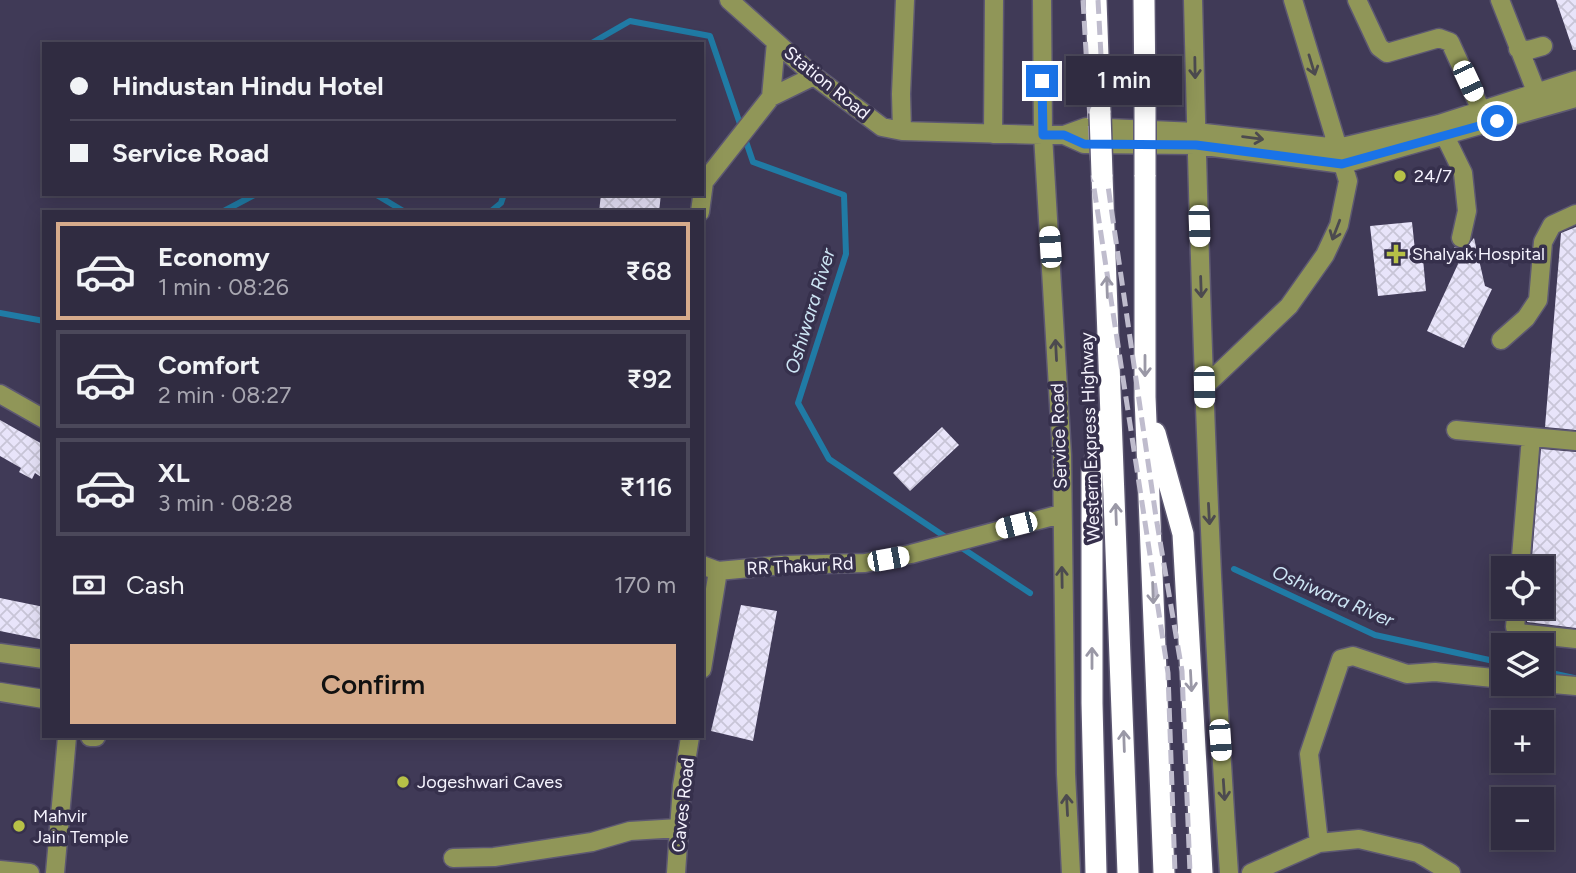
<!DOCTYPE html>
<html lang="en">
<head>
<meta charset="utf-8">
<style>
	body { margin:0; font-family:Figtree,sans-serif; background:#383448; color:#f1f3f6; height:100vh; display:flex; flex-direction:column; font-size:26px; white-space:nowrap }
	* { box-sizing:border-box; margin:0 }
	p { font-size:23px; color:#a8a7b1 }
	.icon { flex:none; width:38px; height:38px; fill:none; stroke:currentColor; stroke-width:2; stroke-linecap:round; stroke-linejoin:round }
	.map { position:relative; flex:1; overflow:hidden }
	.panel { position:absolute; left:42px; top:210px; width:662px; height:528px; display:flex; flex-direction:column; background:#302c41; border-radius:0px; box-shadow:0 4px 18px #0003,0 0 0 2px #4b485a }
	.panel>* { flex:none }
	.banner { position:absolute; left:42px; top:42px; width:662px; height:154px; border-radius:0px; box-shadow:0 4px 18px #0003,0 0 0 2px #4b485a; display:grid; align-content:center; height:154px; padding:0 28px; background:#302c41 }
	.fabs { position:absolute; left:1491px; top:556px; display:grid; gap:14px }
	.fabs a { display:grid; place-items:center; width:63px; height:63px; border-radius:0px; background:#302c41; box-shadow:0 4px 18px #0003,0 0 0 2px #4b485a; font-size:35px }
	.end { position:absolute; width:32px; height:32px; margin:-16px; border:9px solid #1a73e8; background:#fff; box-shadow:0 0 0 4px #fff }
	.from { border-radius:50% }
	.bubble { position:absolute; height:49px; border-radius:0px; background:#302c41; box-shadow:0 4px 18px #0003,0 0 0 2px #4b485a; font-size:23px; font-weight:600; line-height:49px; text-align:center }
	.car { position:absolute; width:21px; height:42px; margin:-21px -10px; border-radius:9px; box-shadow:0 0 5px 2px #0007; background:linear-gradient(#fff 24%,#345 0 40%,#fff 0 76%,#345 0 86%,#fff 0) }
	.banner b { display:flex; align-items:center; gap:24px; height:66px; font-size:26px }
	.banner b+b { border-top:2px solid #4b485a }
	.banner i { width:18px; height:18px; background:#f1f3f6 }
	ul { padding:12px 0 0; list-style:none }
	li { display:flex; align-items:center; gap:21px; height:98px; margin:0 14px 10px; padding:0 14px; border:4px solid #4b485a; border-radius:0px }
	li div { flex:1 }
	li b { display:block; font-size:26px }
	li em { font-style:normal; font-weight:600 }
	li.on { border-color:#d6ab8b }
	li>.icon { width:63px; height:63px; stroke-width:1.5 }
	.pay { display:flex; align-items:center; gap:18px; height:77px; padding:0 28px; font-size:26px }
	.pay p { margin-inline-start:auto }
	.action { display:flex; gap:14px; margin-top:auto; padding:14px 28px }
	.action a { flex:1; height:80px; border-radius:0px; background:#d6ab8b; color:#111; font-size:28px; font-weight:600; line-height:80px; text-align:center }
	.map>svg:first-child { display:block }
</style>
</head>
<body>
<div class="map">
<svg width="1576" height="873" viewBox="0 0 1576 873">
	<defs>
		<pattern id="building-cross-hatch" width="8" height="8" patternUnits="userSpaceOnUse" patternTransform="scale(1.75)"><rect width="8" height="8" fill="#e8e4fa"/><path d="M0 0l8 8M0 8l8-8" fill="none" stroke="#c8c5d7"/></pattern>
	</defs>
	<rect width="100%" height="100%" fill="#403a57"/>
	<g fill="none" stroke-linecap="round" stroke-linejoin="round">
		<path stroke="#207ba5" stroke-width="6" d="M 590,44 L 630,21 L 710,36 L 753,162 L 844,195 L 846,254 L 798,403 L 829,459 L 950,540
			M 375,194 L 405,212
			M 222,212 L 256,194
			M 490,212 L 501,203 L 504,194
			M 0,313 L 44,321
			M 959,546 L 1030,593
			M 1234,569 L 1375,635 L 1503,663
			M 1542,671 L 1574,678"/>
	</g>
	<path fill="url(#building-cross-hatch)" d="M 1556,0 L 1576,0 L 1576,50 L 1573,50 Z
		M 601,194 L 661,194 L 659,212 L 599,212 Z
		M 1412,222 L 1416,260 L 1423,259 L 1426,291 L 1378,296 L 1370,226 Z
		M 1576,227 L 1576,430 L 1545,427 L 1561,233 Z
		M 1474,238 L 1485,286 L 1492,289 L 1464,348 L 1427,331 L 1458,264 L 1454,247 L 1465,249 Z
		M 0,420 L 44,445 L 44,479 L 35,473 L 32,479 L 19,472 L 21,468 L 0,456 Z
		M 942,427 L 959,445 L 910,491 L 893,473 Z
		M 1541,449 L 1576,452 L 1576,628 L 1527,622 L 1528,607 L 1542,607 L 1542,569 L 1531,569 Z
		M 0,598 L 44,607 L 44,640 L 0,631 Z
		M 741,605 L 777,611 L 753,741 L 711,731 Z"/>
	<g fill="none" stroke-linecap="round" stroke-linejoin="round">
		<defs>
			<path id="minor" d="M 729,0 L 814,76 L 882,127 L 902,131 L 1043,135 L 1064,135 L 1086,127 L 1196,132 L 1338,148 L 1439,124 L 1576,80
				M 1042,0 L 1043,135 L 1062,455 L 1066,774 L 1071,873
				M 1193,0 C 1200,291 1209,582 1229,873
				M 1357,0 L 1379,47 L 1387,53 L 1439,38 L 1450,42 L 1481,110
				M 1500,0 L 1541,104
				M 1518,49 L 1529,50 L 1543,46
				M 771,97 L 776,42
				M 1441,128 L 1463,173 L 1467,211 L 1461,238
				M 902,131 L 901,94 L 905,0
				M 993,134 L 994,0
				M 1064,135 L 1084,144 L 1197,145 L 1343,164 L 1576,98
				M 700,212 L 704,182 L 771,97 L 814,76
				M 1501,340 L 1526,318 L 1538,300 L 1543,242 L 1552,225 L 1576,214
				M 1204,387 L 1289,306 L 1325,255 L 1339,225 L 1348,181 L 1293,0
				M 0,394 L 44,419
				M 1456,430 L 1576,441
				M 702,565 L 718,571 L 782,565 L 865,563 L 911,554 L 1061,514
				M 1520,569 L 1531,437
				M 1517,607 L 1515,627 L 1520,633 L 1576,639
				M 0,653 L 44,659
				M 702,669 L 718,571
				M 1542,683 L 1576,686
				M 0,692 L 44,699
				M 90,737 L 96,737
				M 1319,843 L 1309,754 L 1341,659 L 1353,656 L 1407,674 L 1435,672 L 1503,679
				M 453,858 L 494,857 L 592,842 L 630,831 L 679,828
				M 0,870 L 30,873
				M 55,873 L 67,737
				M 676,873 L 682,786 L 690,737
				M 1251,873 L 1319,843 L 1359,839 L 1418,853 L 1451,873"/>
			<path id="highway" d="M 1096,0 L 1100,113
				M 1144,0 L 1145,99
				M 1102,175 L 1128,873
				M 1145,175 L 1145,397 L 1164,873
				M 1155,433 L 1183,534 L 1202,873
				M 1096,873 L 1092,703 L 1092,471 L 1106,419"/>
		</defs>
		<use href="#minor" stroke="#5d5872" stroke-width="21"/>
		<use href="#highway" stroke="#5d5872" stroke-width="24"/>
		<use href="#minor" stroke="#909658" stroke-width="18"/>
		<use href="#highway" stroke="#fff" stroke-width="21"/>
		<path stroke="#bfbccd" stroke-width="5" stroke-dasharray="14 7" stroke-linecap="butt" d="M 1083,0 L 1094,188 L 1168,673 L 1175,873
			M 1098,0 L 1108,186 L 1156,517 L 1182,671 L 1190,873"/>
		<defs>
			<path id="highway-bridge" d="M 1145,99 L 1145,175
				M 1100,113 L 1102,175"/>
		</defs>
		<use href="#highway-bridge" stroke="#5d5872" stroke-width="24" stroke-linecap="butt"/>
		<use href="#highway-bridge" stroke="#fff" stroke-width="21"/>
	</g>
	<defs><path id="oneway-shaft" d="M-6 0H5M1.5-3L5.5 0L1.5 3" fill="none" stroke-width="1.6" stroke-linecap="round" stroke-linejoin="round" transform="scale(1.75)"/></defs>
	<g stroke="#4c4a4f">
		<use href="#oneway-shaft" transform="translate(1312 65) rotate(73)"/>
		<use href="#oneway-shaft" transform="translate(1195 68) rotate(89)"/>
		<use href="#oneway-shaft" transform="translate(1253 138) rotate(7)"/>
		<use href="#oneway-shaft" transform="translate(1336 230) rotate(111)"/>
		<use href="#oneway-shaft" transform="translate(1201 287) rotate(88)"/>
		<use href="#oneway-shaft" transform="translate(1056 350) rotate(-93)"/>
		<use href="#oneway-shaft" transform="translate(1209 514) rotate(87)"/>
		<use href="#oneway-shaft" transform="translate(1062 577) rotate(-91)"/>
		<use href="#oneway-shaft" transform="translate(1224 790) rotate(86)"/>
		<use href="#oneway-shaft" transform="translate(1067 805) rotate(-93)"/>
	</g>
	<g stroke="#9a98a6">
		<use href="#oneway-shaft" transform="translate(1107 287) rotate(-92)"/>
		<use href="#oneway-shaft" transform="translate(1145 366) rotate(90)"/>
		<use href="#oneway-shaft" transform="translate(1116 514) rotate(-92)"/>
		<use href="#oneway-shaft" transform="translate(1153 593) rotate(88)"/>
		<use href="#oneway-shaft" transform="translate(1092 658) rotate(-90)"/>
		<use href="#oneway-shaft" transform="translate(1191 681) rotate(87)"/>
		<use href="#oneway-shaft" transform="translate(1124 741) rotate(-92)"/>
	</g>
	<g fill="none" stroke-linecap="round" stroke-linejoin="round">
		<path stroke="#1a73e8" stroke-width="9" d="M 1042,81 L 1043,135 L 1064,135 L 1084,144 L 1196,145 L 1342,164 L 1497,121"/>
	</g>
	<g fill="#b7c147" stroke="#36304c" stroke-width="2.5">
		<circle cx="1400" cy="176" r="7"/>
		<path d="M1392.5 243.5h7v7h7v7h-7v7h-7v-7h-7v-7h7z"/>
		<circle cx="403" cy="782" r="7"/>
		<circle cx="19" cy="826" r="7"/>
	</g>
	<g text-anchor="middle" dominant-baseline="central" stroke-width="7" stroke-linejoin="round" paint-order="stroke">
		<g font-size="18" fill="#f5f3fe" stroke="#36304c">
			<text transform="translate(827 83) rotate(39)">Station Road</text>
			<text transform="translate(1059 436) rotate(-92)">Service Road</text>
			<text transform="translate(1090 437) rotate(-92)">Western Express Highway</text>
			<text transform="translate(800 566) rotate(-3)">RR Thakur Rd</text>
			<text transform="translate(683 805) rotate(-84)">Caves Road</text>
		</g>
		<g font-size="18" fill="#f5f3fe" stroke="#36304c" text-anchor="start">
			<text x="1414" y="176">24/7</text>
			<text x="1412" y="254">Shalyak Hospital</text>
			<text x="417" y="782">Jogeshwari Caves</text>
			<text x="33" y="816">Mahvir<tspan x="33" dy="21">Jain Temple</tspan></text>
		</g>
		<g font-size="19" font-style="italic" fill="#cde5f4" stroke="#36304c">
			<text transform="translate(810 311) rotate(-73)">Oshiwara River</text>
			<text transform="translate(1333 596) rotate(23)">Oshiwara River</text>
		</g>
	</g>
</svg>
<div class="fabs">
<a><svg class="icon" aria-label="locate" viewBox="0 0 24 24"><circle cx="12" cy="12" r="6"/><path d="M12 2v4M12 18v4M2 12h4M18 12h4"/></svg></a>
<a><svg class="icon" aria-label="layers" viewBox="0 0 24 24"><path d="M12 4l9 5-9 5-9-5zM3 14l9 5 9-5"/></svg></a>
<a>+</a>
<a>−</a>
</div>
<i class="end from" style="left:1497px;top:121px"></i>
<i class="end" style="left:1042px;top:81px"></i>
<div class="bubble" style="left:1066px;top:56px;width:116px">1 min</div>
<i class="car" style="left:1468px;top:81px;rotate:155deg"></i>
<i class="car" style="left:1199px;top:226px;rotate:178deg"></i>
<i class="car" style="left:1050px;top:247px;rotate:356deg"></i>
<i class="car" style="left:1204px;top:387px;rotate:179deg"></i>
<i class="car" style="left:1016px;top:525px;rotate:256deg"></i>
<i class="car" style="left:888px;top:559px;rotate:80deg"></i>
<i class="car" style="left:1220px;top:740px;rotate:176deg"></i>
<div class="banner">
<b><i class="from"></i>Hindustan Hindu Hotel</b>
<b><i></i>Service Road</b>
</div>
<section class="panel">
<ul>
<li class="on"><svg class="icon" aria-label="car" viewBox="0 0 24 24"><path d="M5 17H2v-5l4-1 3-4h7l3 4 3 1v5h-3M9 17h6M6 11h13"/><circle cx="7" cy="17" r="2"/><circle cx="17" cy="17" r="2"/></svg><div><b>Economy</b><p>1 min · 08:26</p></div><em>₹68</em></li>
<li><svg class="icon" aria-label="car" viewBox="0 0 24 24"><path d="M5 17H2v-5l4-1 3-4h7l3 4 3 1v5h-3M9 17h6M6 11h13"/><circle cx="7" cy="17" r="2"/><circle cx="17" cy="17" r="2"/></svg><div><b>Comfort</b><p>2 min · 08:27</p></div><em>₹92</em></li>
<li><svg class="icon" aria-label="car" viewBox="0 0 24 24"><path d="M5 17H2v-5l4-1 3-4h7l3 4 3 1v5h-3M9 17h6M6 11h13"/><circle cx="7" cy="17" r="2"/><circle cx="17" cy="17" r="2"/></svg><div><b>XL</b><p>3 min · 08:28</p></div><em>₹116</em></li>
</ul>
<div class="pay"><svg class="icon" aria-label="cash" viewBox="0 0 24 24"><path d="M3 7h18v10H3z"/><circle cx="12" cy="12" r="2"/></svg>Cash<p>170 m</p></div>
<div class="action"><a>Confirm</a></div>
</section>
</div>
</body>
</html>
